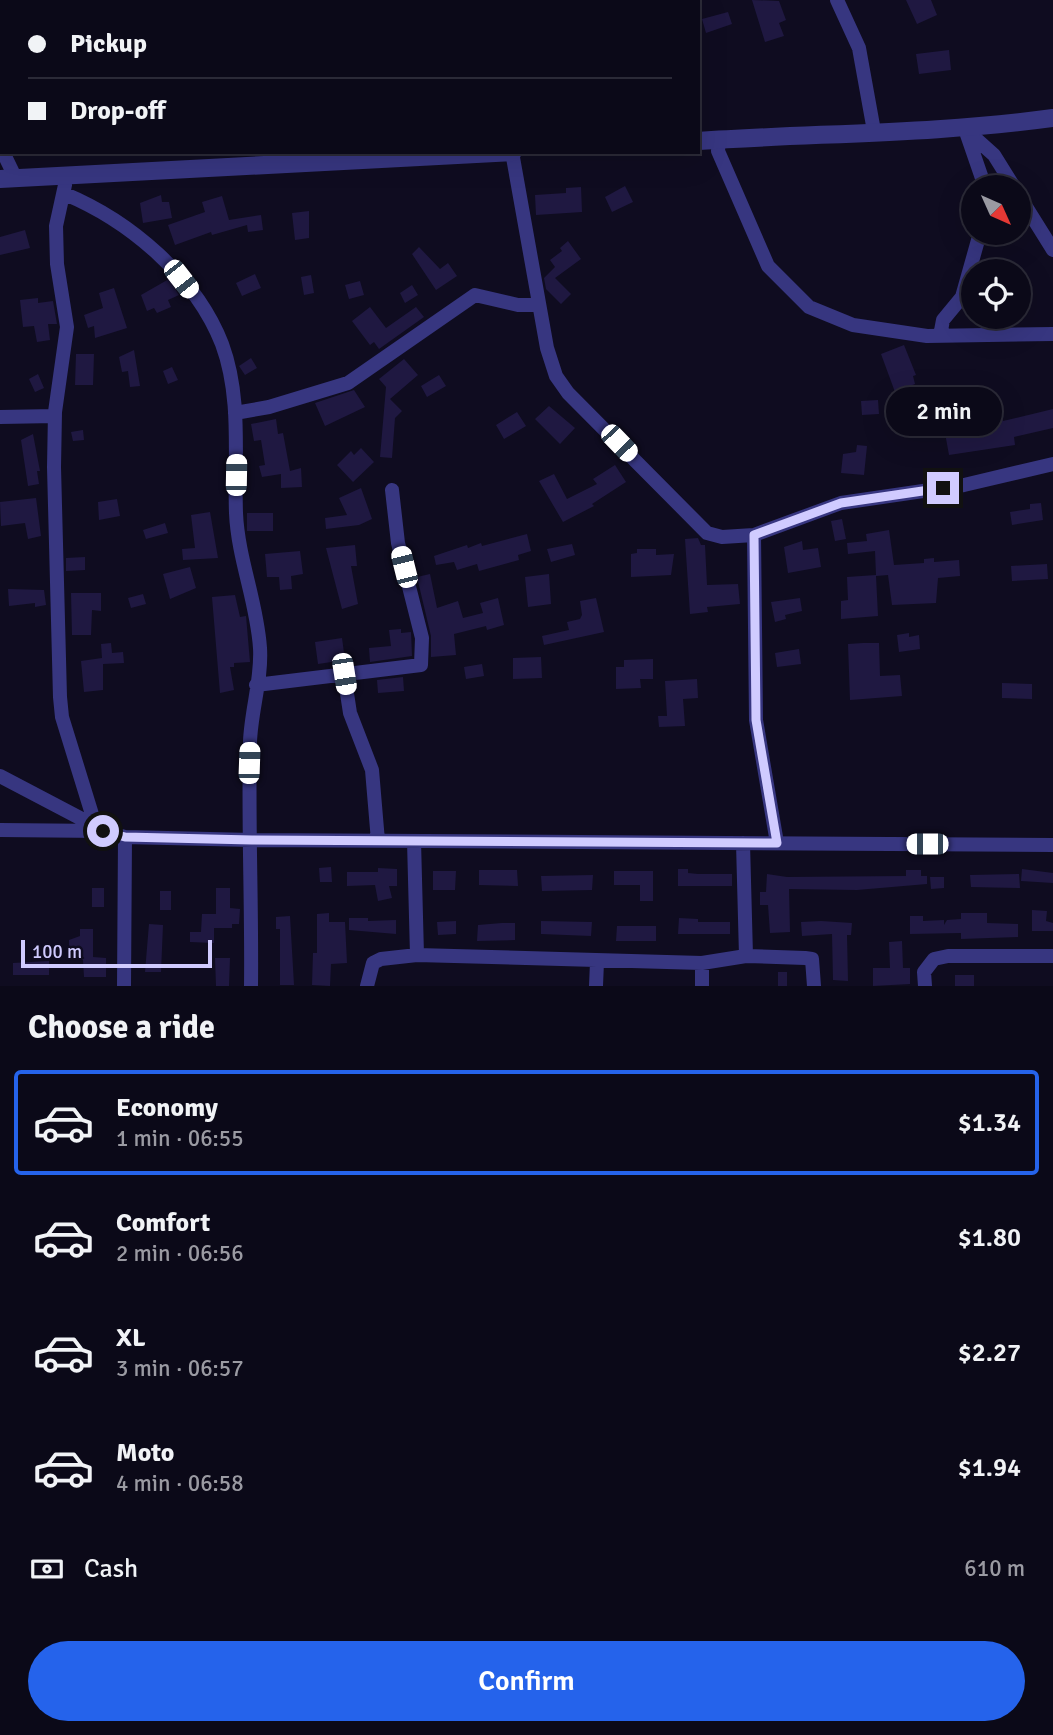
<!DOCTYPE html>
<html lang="en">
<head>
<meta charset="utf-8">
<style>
	body { margin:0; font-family:Signika,sans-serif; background:#191725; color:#f1f3f6; height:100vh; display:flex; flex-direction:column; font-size:26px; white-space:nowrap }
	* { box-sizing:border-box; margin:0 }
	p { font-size:23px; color:#9a9aa2 }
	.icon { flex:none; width:38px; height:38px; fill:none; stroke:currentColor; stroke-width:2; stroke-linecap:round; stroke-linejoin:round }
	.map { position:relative; height:986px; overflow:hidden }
	.side { display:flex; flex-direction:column; background:#0b0918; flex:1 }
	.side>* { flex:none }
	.banner { position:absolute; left:0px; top:0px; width:700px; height:154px; box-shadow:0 7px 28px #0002,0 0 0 2px #2b2a37; display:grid; align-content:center; height:154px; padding:0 28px; background:#0b0918 }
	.needle { width:46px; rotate:135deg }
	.buttons { position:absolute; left:961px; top:175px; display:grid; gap:14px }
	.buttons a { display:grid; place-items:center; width:70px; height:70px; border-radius:50%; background:#0b0918; box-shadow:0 7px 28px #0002,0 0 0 2px #2b2a37; font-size:35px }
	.scale { position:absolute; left:21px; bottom:18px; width:191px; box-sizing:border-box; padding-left:7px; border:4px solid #d0cbff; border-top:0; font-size:19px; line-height:24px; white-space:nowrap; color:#d0cbff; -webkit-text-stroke:5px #0f0c20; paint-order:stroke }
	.end { position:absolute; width:32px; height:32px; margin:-16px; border:9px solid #d0cbff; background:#111; box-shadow:0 0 0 4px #111 }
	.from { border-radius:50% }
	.bubble { position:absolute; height:49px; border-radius:24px; background:#0b0918; box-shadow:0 7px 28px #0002,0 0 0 2px #2b2a37; font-size:23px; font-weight:600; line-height:49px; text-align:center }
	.car { position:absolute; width:21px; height:42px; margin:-21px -10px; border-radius:9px; box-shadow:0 0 5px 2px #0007; background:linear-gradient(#fff 24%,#345 0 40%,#fff 0 76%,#345 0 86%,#fff 0) }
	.banner b { display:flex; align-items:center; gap:24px; height:66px; font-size:26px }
	.banner b+b { border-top:2px solid #2b2a37 }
	.banner i { width:18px; height:18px; background:#f1f3f6 }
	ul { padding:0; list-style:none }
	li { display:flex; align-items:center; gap:21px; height:105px; margin:0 14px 10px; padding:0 14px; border:4px solid transparent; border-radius:7px }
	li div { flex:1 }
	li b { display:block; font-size:26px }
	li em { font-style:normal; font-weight:600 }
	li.selected { border-color:#2563eb }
	li>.icon { width:63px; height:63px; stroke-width:1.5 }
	h2 { padding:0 28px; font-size:32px; line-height:84px }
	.pay { display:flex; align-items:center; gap:18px; height:77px; padding:0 28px; font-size:26px }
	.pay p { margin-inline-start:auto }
	.action { display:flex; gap:14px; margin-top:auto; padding:14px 28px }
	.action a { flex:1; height:80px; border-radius:42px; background:#2563eb; color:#fff; font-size:28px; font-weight:600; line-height:80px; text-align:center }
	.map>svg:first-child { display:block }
</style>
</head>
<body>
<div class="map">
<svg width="1053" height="986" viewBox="0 0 1053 986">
	<rect width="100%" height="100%" fill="#0f0c20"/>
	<path fill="#1f1841" d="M 752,0 L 779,1 L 786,20 L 779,23 L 784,36 L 765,42 Z
		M 906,0 L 931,0 L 937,15 L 917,24 Z
		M 728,12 L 732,24 L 706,33 L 702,19 Z
		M 949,50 L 951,70 L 919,74 L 916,54 Z
		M 625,186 L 633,202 L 612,212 L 605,197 Z
		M 581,187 L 582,212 L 536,215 L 535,195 L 566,193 L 566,188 Z
		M 161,195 L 162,202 L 169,202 L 172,218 L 143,223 L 140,203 Z
		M 222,196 L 229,220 L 261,215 L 263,230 L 248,232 L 247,225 L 212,235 L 211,232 L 175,245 L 168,225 L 205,212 L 202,202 Z
		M 309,211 L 309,238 L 295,240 L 292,213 Z
		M 25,230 L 30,248 L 0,255 L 0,237 Z
		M 568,241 L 581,259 L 555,278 L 571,294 L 561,304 L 546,289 L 544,278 L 555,267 L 550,260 L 562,251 L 560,248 Z
		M 419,247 L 440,269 L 448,263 L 457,276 L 436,290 L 412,254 Z
		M 255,274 L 261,288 L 242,296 L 236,283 Z
		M 311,275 L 314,293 L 304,295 L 301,277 Z
		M 169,279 L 179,295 L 168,300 L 171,307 L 157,313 L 154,308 L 147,311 L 141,295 Z
		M 360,281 L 364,295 L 349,299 L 345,285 Z
		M 412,285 L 418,295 L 405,303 L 400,293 Z
		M 114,288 L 127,328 L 95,338 L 94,326 L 88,328 L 84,315 L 103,308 L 99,293 Z
		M 38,298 L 38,303 L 53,301 L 57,324 L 48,324 L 50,340 L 37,342 L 34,326 L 23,327 L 20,300 Z
		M 370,307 L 386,328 L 416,307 L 424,317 L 379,349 L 374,342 L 370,345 L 352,321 Z
		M 904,345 L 916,375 L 913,376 L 915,384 L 895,392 L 881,354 Z
		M 134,350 L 140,386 L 130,387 L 128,371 L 122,372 L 119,357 Z
		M 76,354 L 94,354 L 93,385 L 75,385 Z
		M 251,358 L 257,368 L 245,375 L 239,366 Z
		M 404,359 L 418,375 L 390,399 L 402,411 L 395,418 L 392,458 L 380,457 L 386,387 L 379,379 Z
		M 172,367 L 178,380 L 168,384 L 163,371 Z
		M 38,374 L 44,388 L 35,392 L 29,379 Z
		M 439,375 L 446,386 L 427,397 L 421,386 Z
		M 354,390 L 365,407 L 325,426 L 315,403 Z
		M 878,400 L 879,414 L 862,415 L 861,401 Z
		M 549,406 L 575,428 L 560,444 L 535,419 Z
		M 1053,409 L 1053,428 L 1014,437 L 1015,445 L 949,455 L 945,433 L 994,424 L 992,419 L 1002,417 L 1003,421 Z
		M 517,412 L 526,426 L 504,439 L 496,425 Z
		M 276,419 L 278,434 L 283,433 L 290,471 L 301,468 L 302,487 L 281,488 L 281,474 L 262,477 L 259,466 L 265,465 L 261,440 L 254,441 L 251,424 Z
		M 83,430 L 84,440 L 73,441 L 71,432 Z
		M 33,434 L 40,471 L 37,471 L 39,484 L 28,486 L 21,440 Z
		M 857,445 L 867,446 L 864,475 L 841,473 L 843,454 L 856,452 Z
		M 361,448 L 374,462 L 353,482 L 337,465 L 351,451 L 354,455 Z
		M 615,465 L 626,482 L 592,504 L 594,506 L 563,522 L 539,481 L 554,474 L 567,499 L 597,484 L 593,479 Z
		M 361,488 L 372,519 L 359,525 L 326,529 L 325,518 L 347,515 L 339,498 Z
		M 36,498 L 41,536 L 28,539 L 25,523 L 1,526 L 0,502 Z
		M 117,499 L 120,516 L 99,520 L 98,502 Z
		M 1041,503 L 1043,520 L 1012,525 L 1010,512 L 1030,509 L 1030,504 Z
		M 210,512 L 218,558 L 183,560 L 182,549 L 195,548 L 191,515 Z
		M 247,513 L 273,513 L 273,531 L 247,531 Z
		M 842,519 L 846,539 L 835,541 L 831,521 Z
		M 165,523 L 168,533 L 146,539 L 143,530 Z
		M 889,530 L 894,565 L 924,563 L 924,559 L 934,558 L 934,562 L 959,560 L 960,576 L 938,578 L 936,603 L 892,605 L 888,575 L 876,576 L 878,616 L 841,619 L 841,601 L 848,600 L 847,577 L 876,575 L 875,551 L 848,554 L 847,543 L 867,541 L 866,534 Z
		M 527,534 L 531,551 L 518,555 L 519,560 L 479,571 L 477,564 L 457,570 L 454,562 L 436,565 L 434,556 L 467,545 L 468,548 L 481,543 L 482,546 Z
		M 698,538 L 701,545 L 705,545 L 707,585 L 738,584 L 740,604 L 707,607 L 708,612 L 690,614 L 685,539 Z
		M 802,541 L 803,550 L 818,548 L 821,567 L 788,573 L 784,547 Z
		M 572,544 L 575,555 L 551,562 L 547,549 Z
		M 355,545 L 357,566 L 351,566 L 358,604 L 342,609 L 326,548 Z
		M 637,549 L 656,549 L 656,555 L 674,554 L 671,575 L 631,577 L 631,554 L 637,553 Z
		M 300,551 L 303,574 L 291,576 L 292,589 L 280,590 L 279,577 L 267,577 L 265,554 Z
		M 85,557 L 85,570 L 66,571 L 66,558 Z
		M 1047,564 L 1048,579 L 1012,581 L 1011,566 Z
		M 190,567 L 196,588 L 170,599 L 163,574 Z
		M 430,574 L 437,608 L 458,601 L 463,618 L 483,613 L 480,603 L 498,598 L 504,625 L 487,630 L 486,626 L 454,634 L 456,655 L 431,657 L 431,636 L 417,577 Z
		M 549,574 L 551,604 L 528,607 L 525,577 Z
		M 8,589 L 44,590 L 46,605 L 35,607 L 35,603 L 9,606 Z
		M 71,593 L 101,593 L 101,611 L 92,610 L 91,635 L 72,635 Z
		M 143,594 L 146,604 L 131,608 L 128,598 Z
		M 235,595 L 240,617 L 246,616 L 250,662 L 234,663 L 234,667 L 230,667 L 234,690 L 220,693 L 212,597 Z
		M 596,598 L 604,632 L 544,645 L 542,636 L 569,630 L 567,622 L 580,619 L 582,615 L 580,601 Z
		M 800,598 L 802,611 L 785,615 L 786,619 L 775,622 L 771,602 Z
		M 401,629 L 401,633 L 411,632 L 412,656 L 370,662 L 369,648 L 391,646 L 389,630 Z
		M 909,633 L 909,637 L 919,635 L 920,649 L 899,652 L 897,635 Z
		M 342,638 L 345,660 L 318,664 L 315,642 Z
		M 111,643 L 112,653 L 123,652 L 124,663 L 103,664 L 103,690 L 84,692 L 81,661 L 102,658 L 101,644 Z
		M 863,643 L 879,643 L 880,676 L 900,675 L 902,696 L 850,700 L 848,644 Z
		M 799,649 L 801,664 L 777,667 L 775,653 Z
		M 541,657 L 542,678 L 513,679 L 513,658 Z
		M 653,659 L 653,679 L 640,679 L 641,688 L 616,689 L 616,667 L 624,667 L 624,660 Z
		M 482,664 L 484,676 L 466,679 L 464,667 Z
		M 403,677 L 404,691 L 378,693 L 377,680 Z
		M 697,679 L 698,698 L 683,699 L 685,726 L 659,727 L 658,716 L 667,716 L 665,681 Z
		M 1002,683 L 1032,684 L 1032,699 L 1002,698 Z
		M 331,867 L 332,882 L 320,882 L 319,868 Z
		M 378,868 L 397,869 L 397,886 L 389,886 L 392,898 L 378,901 L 375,885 L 347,886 L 347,872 L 378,872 Z
		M 678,869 L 688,869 L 688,873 L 698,874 L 732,874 L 732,886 L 678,886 Z
		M 1022,869 L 1053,873 L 1053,883 L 1021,881 Z
		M 479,870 L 517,870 L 518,886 L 479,885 Z
		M 906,870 L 921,870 L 921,876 L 927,876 L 927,884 L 857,890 L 789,889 L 790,932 L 770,933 L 768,905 L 760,905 L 760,892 L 766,892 L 767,874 L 787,877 L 906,876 Z
		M 433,871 L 456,871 L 455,890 L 433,890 Z
		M 614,871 L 653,871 L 653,901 L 640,901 L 640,885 L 614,885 Z
		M 1019,874 L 1020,888 L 971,887 L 970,875 Z
		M 593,875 L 592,890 L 542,891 L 541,876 Z
		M 930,877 L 944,877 L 944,888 L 931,889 Z
		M 92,888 L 104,888 L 104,907 L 92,907 Z
		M 216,888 L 230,888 L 230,908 L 240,909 L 239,924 L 232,924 L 232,928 L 214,928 L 214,943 L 190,942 L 190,932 L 201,932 L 202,914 L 216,914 Z
		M 160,891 L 171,891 L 171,910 L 160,910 Z
		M 1032,910 L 1047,911 L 1046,921 L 1053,923 L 1053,931 L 1032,931 Z
		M 329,913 L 329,922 L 345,922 L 347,963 L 331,964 L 330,986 L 312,985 L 313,953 L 317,953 L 317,914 Z
		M 961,913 L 987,913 L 987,923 L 1018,924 L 1018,937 L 961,939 L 961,933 L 910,934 L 910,916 L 923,916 L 923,921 L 944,920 L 944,925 L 947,920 L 961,919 Z
		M 290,916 L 294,985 L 280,985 L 280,929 L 276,929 L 276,917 Z
		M 349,918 L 368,918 L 368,921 L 396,920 L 396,934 L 349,930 Z
		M 679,918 L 698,919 L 698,922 L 730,922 L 730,934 L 678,934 Z
		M 456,921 L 456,934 L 438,935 L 437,922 Z
		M 541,921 L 592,922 L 591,936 L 541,934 Z
		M 821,921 L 852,923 L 851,935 L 847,935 L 848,981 L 833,980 L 832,934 L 802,936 L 801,922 Z
		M 502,923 L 515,923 L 515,940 L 477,941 L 478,925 Z
		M 149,924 L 163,925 L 161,972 L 145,972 Z
		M 617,926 L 656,926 L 656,941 L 616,941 Z
		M 80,929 L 93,929 L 93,957 L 106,958 L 106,977 L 84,977 L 83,960 L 69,960 L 69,940 L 80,936 Z
		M 902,941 L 903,968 L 910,968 L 910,984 L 873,986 L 873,968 L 890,968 L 889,942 Z
		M 215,958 L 230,958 L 229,986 L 216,986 Z
		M 49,961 L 49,975 L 13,975 L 13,963 Z
		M 778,972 L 787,972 L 787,986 L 778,986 Z
		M 955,975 L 974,975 L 974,986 L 955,986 Z"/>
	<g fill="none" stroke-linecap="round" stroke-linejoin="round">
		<path stroke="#373680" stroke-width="14" d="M 447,0 L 448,2
			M 837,0 L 859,48 L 874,131
			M 256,2 L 268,0
			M 0,21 L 2,20
			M 719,139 L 718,151 L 768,266 L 809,307 L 853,325 L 927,336 L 1053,334
			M 3,152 L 16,179
			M 512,152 L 547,348 L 556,376 L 568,393 L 707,533 L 722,537 L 754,535 L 841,503 L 964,485 L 1053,464
			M 65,185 L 56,226 L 57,264 L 67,327 L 55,412 L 54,467 L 60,697 L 62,717 L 95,824
			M 985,187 L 965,129 L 994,155 L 1014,187
			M 65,194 C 130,221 196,277 222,344 C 242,398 234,457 236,513 C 238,559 257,602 260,648 C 262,679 251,711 250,742 C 248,823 252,905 251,986
			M 1018,194 L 1053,250
			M 940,336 L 943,320 L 962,297 L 980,233
			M 235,413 L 269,407 L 348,383 L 475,295 L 518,305 L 538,305
			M 0,417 L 55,416
			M 754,535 L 756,720 L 777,843
			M 344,674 L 350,713 L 372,770 L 378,841
			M 256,685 L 421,665 L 422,638 L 398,543 L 392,490
			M 0,776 L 99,828
			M 0,830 L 103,831 L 125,837 L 252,840 L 1053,845
			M 414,841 L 417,955
			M 743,843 L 746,956
			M 124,986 L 125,837
			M 367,986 L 373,963 L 381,959 L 417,955 L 702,963 L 746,956 L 805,958 L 812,959 L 814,986
			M 596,986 L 597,962
			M 702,986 L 702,963
			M 925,986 L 924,972 L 934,959 L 948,956 L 1053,956"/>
		<path stroke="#373680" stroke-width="18" d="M 698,141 C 817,133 936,134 1053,118
			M 0,179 L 513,152"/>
	</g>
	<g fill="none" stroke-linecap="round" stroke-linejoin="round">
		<path stroke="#d0cbff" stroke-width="9" d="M 103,831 L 125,837 L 252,840 L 777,843 L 756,720 L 754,535 L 841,503 L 943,488"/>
	</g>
</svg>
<div class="buttons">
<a><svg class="needle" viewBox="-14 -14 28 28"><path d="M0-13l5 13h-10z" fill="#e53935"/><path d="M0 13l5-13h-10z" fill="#9a9aa2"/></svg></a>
<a><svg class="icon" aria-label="locate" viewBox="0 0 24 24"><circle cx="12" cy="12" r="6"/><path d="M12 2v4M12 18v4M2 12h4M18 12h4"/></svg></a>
</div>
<div class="scale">100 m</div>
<i class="end from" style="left:103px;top:831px"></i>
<i class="end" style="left:943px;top:488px"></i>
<div class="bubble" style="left:886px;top:387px;width:116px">2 min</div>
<i class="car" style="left:181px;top:279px;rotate:142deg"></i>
<i class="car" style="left:619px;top:443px;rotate:136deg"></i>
<i class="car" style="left:236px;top:475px;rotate:1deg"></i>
<i class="car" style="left:404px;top:567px;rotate:346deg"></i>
<i class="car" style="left:344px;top:674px;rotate:171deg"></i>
<i class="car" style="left:249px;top:763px;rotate:2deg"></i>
<i class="car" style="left:927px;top:844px;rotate:270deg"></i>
<div class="banner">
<b><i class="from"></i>Pickup</b>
<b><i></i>Drop-off</b>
</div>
</div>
<section class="side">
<h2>Choose a ride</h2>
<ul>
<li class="selected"><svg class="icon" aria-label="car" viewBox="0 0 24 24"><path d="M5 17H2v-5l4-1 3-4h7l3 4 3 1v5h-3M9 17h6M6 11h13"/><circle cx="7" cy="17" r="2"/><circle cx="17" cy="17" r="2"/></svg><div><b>Economy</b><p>1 min · 06:55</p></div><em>$1.34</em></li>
<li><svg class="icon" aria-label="car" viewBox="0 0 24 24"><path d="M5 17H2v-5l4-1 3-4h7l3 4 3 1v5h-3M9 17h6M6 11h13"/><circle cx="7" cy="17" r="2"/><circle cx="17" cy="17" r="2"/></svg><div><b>Comfort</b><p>2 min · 06:56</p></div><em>$1.80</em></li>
<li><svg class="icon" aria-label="car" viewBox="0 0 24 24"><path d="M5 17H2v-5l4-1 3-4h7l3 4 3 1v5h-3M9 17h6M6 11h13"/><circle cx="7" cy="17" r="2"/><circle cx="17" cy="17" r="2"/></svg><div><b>XL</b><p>3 min · 06:57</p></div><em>$2.27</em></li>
<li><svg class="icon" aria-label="car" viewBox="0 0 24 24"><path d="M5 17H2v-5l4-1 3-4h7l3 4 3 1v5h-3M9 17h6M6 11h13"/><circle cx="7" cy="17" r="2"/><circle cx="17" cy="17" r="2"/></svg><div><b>Moto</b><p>4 min · 06:58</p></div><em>$1.94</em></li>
</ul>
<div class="pay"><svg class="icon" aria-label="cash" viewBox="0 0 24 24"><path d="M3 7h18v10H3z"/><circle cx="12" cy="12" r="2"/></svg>Cash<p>610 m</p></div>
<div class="action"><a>Confirm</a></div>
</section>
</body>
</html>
